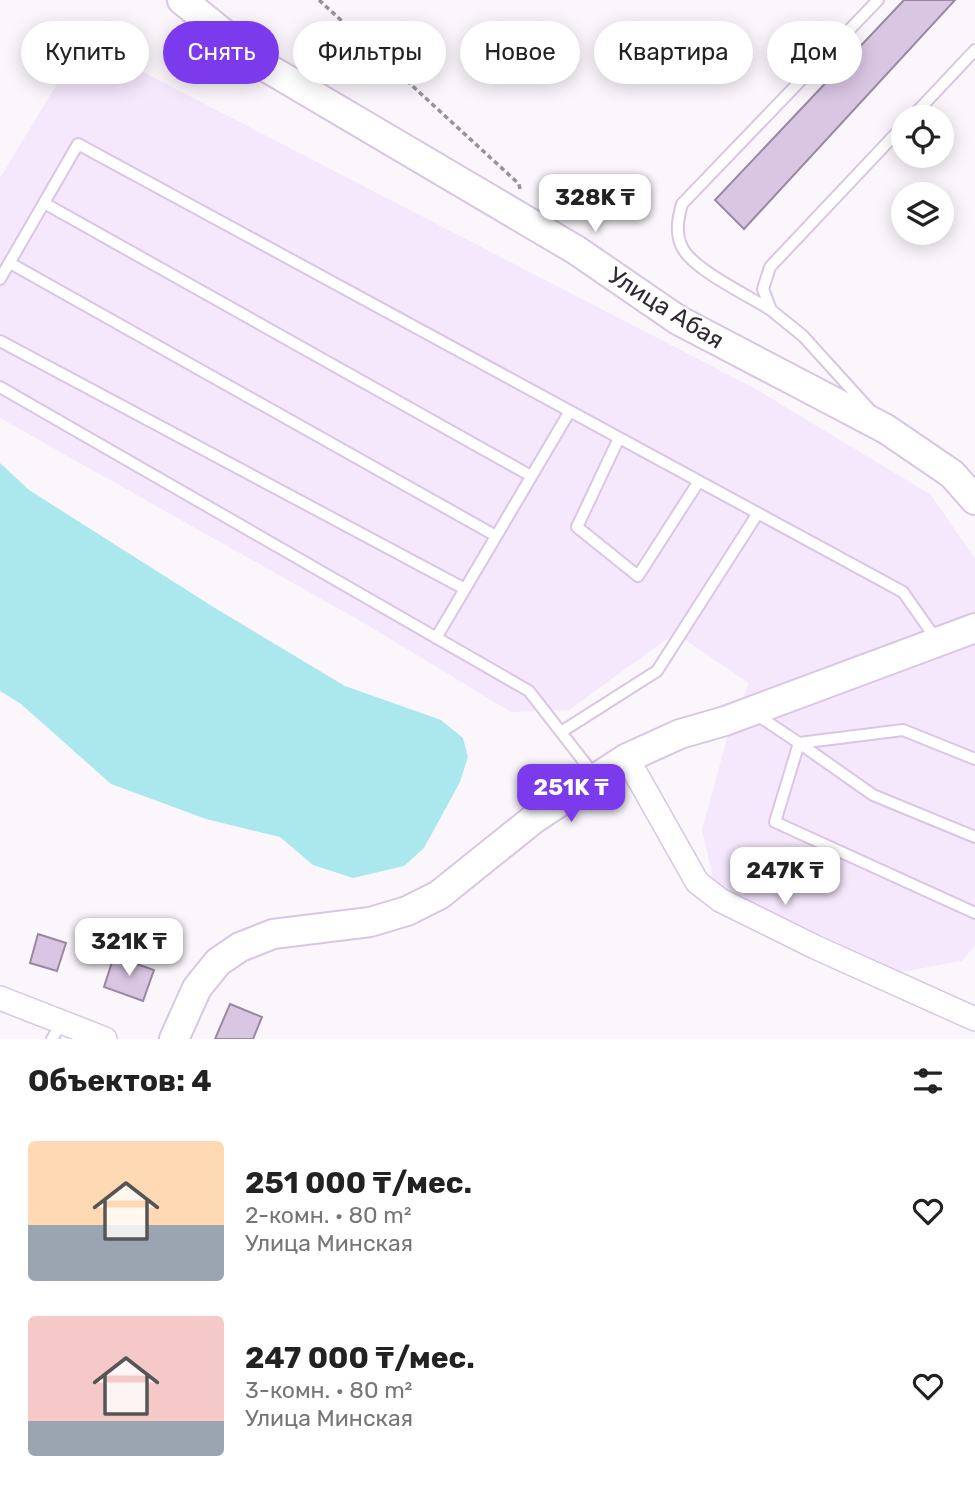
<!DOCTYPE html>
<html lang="ru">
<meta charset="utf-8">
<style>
body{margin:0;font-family:Rubik,sans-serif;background:#f2f2f2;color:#222;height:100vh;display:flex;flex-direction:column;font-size:26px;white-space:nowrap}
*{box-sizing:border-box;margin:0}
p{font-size:23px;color:#767676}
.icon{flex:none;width:38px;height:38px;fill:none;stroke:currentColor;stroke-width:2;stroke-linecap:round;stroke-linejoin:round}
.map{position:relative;height:1039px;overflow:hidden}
.details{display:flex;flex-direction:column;background:#fff;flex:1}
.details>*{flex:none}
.hud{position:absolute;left:21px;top:21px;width:934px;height:63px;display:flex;gap:14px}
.fabs{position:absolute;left:891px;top:105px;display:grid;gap:14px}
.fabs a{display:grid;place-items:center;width:63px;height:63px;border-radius:50%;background:#fff;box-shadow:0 4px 18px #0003;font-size:35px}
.price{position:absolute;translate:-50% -60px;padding:0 16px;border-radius:14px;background:#fff;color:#222;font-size:23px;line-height:46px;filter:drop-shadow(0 2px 4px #0008)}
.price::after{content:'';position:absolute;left:50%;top:42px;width:21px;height:16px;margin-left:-10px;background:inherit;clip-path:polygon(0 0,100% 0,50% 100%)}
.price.selected{background:#7c3aed;color:#fff}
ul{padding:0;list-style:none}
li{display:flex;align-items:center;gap:21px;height:175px;padding:0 28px}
li span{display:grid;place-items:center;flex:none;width:196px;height:140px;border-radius:7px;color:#555}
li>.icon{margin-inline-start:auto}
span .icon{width:84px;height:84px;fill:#fffc;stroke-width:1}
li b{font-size:30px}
h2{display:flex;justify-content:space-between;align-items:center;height:84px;padding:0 28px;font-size:30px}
.pill{padding:0 24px;border-radius:32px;background:#fff;box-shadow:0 4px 18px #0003;font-size:24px;line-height:63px}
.pill.selected{background:#7c3aed;color:#fff}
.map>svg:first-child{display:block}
.built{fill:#f5e7fc}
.water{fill:#aae8ee}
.building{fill:#d9c6e2;stroke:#9a88a2;stroke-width:2}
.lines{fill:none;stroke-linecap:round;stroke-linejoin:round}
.service-casing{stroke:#d9c6e3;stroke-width:14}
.minor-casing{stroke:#d9c6e3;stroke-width:26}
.tertiary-casing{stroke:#d9c6e3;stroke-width:32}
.path{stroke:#98929a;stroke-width:3.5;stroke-dasharray:5 3.5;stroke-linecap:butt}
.service{stroke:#fff;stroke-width:10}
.minor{stroke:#fff;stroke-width:23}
.tertiary{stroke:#fff;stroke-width:28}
.labels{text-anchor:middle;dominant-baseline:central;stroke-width:5;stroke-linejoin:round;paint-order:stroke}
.street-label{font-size:24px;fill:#302833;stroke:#fff}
</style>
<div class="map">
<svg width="975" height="1039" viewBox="0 0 975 1039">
<rect width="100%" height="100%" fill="#faf6fc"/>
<path class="built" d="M83,41L756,389L931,495L975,559V945L962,961L901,972L734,894L714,882L702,830L728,735L749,683L675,633L569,710L511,712L364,623L0,418V178Z"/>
<path class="water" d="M0,463L29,490L215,608L345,686L441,720L463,738L468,757L460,782L424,848L404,866L353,878L313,865L280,837L206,819L111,784L21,704L0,691Z"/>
<path class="building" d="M904,0H955L744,229L715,200Z
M38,934L66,943L57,971L30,963Z
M114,956L154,970L143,1001L104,987Z
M230,1004L262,1017L253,1039H215Z"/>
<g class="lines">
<g class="service-casing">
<path id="service" d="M912,117L975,50
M44,203L531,476
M10,263L496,536
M0,279L78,144L903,592L936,639
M771,310C749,296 692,269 682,247C675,233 678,218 682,204L878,0
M0,341L465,589
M0,387L529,691L595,776
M871,411L803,336L771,310L763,289L770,267L903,126
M619,438L577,527L638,576L699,481
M436,638L570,411
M754,713L799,743L903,730L975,759
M561,732L657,671L758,513
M975,837L873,795L799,743L775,822L975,913
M52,1039L62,1022"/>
</g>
<g class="minor-casing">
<path id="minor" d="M627,758L697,882L720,900L815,947L975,1019
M0,998L105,1039"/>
</g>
<g class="tertiary-casing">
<path id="tertiary" d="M182,0L264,66L576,250L678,320L886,429L952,474L975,500
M174,1039L197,988L218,962L240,947L273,934L370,922L407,911L439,895L535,818L627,758L680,734L725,721L975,628"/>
</g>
<path class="path" d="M319,0L519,184L520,189"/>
<use href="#service" class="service"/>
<use href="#minor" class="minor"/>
<use href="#tertiary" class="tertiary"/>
</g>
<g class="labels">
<g class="street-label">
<text transform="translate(666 308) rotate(32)">Улица Абая</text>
</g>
</g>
</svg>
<div class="fabs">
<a><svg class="icon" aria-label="locate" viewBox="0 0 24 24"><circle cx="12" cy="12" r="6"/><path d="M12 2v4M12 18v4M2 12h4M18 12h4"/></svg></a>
<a><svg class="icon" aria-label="layers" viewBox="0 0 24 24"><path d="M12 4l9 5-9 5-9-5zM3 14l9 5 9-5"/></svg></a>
</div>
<b class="price" style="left:595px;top:234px">328K ₸</b>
<b class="price selected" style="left:571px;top:824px">251K ₸</b>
<b class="price" style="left:785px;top:907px">247K ₸</b>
<b class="price" style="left:129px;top:978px">321K ₸</b>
<div class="hud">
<a class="pill">Купить</a>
<a class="pill selected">Снять</a>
<a class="pill">Фильтры</a>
<a class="pill">Новое</a>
<a class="pill">Квартира</a>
<a class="pill">Дом</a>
</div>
</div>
<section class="details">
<h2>Объектов: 4<svg class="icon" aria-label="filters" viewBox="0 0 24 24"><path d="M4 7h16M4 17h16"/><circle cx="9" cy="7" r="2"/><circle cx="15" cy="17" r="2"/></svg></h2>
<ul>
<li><span style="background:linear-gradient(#ffd9b3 60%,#9aa5b1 0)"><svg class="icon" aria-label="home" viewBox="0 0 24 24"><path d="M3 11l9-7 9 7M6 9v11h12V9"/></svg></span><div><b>251 000 ₸/мес.</b><p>2-комн. · 80 m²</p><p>Улица Минская</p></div><svg class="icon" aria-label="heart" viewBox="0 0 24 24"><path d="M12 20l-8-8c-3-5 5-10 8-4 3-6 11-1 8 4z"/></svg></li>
<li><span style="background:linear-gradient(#f6c9c9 75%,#9aa5b1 0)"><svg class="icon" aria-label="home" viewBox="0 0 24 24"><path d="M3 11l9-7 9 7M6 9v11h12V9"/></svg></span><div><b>247 000 ₸/мес.</b><p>3-комн. · 80 m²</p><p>Улица Минская</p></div><svg class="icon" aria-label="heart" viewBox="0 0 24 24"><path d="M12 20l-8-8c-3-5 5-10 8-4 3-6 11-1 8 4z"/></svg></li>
</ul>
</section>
